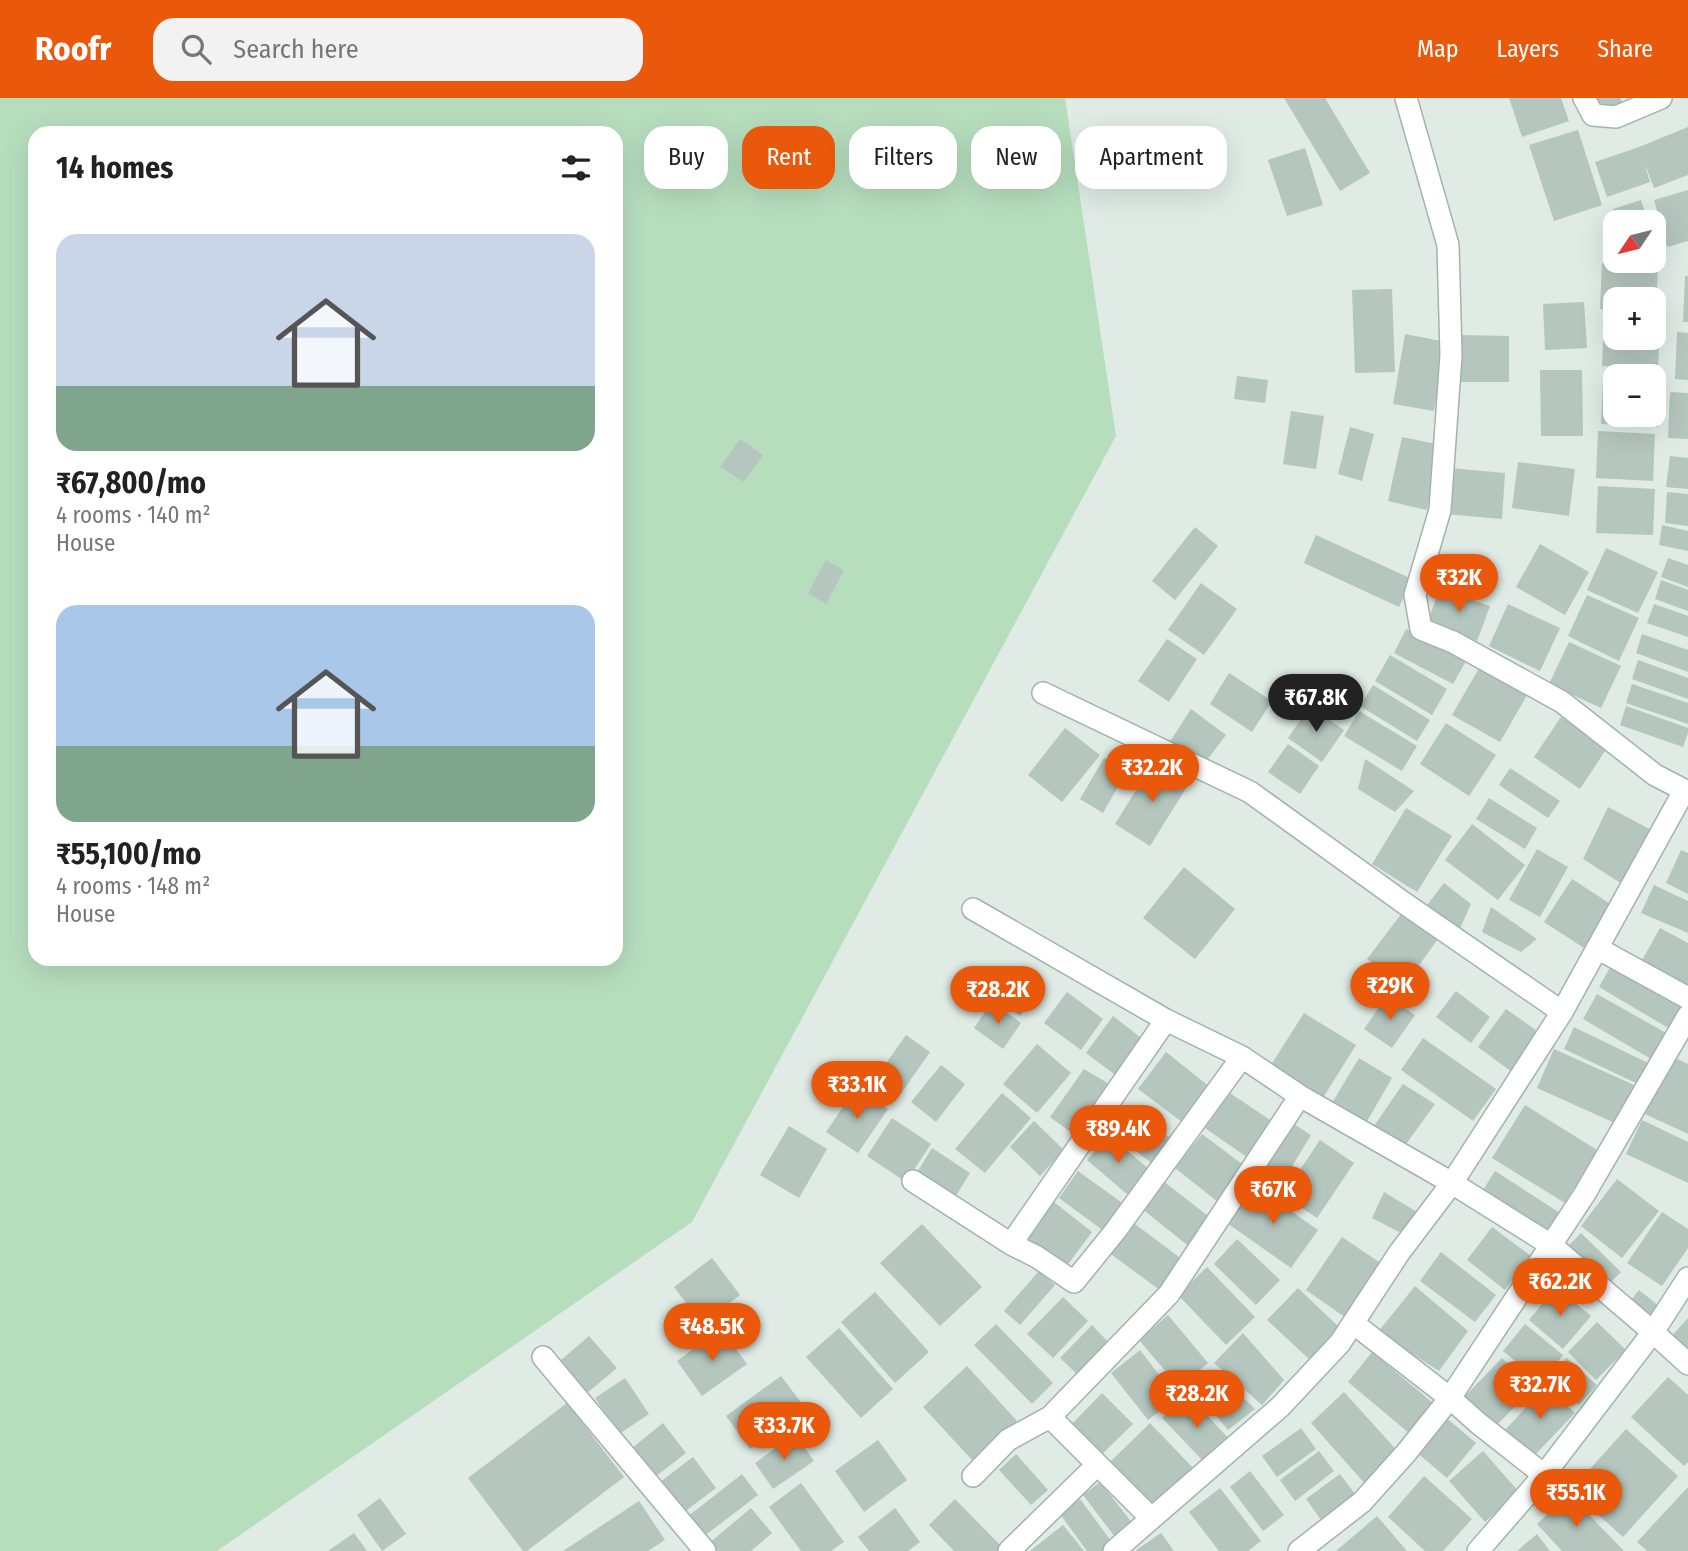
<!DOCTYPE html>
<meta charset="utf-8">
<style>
body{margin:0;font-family:"Fira Sans Condensed",sans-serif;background:#f2f2f2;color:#222;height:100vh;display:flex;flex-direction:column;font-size:26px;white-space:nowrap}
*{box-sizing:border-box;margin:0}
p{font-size:23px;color:#767676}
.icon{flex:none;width:38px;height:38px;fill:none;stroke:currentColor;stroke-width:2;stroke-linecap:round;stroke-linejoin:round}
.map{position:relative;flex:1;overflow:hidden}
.drawer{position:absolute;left:28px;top:28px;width:595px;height:840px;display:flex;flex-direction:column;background:#fff;border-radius:21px;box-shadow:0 7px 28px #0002}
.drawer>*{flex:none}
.hud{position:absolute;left:644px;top:28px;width:665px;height:63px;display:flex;gap:14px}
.needle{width:46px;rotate:235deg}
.fabs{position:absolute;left:1603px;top:112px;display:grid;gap:14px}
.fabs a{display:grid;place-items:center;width:63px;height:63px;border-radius:14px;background:#fff;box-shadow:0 7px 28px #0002;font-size:35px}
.price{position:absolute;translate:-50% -60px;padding:0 16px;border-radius:24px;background:#ea580c;color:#fff;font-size:23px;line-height:46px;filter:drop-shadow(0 2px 4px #0008)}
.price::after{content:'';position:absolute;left:50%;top:42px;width:21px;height:16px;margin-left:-10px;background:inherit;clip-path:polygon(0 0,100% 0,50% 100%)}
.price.on{background:#222;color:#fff}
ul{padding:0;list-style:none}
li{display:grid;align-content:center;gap:14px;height:371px;padding:0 28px}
li span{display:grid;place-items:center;height:217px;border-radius:21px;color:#555}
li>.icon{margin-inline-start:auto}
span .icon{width:126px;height:126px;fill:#fffc;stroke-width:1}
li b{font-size:30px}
h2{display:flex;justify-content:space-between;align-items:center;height:84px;padding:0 28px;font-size:30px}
.pill{padding:0 24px;border-radius:21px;background:#fff;box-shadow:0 7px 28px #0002;font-size:24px;line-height:63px}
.pill.on{background:#ea580c;color:#fff}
header{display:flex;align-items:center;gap:42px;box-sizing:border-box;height:98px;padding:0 35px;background:#ea580c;color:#fff}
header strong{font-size:33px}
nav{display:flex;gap:38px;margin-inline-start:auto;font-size:24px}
.search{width:490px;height:63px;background:#f2f2f2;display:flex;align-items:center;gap:18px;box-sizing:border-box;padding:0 24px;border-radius:21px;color:#767676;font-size:26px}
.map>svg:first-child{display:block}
.green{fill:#b6debd;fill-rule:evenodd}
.building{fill:#b4c6bd}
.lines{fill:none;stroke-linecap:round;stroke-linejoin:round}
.street-casing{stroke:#a2b3ab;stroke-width:24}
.secondary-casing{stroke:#9db8ac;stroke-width:24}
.street{stroke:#fff;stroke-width:21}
.secondary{stroke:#fff;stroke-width:21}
</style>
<header>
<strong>Roofr</strong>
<div class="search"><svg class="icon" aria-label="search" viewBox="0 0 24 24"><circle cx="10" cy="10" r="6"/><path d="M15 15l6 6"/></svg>Search here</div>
<nav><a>Map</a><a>Layers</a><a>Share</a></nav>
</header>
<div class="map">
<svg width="1688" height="1453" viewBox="0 0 1688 1453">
<rect width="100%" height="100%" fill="#dfebe4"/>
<path class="green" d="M0,0H1065L1116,338L692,1124L217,1453H0ZM35,35H616V861H35Z"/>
<path class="building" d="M1284,0H1325L1370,75L1340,93Z
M1509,0H1561L1569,23L1522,39Z
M1591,0H1620L1626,11L1597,14Z
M1688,29V77L1654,90L1644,64L1650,84L1607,99L1595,64L1639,49Z
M1578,32L1602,107L1554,123L1529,47Z
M1305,50L1323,107L1287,118L1268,62Z
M1688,92V143L1667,149L1654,102Z
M1641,102L1648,124H1617L1613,111Z
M1602,165L1658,168L1656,214H1654V201H1615V212L1600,211Z
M1685,178H1688V224H1683Z
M1392,191L1395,274L1355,275L1352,192Z
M1584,204L1587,250L1545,252L1543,206Z
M1604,222H1615V240H1654V224L1660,225L1658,271L1602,268Z
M1677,234L1688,235V282L1675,281Z
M1405,236L1446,244L1434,313L1393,306Z
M1460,237L1509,238V284H1460Z
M1540,272H1582L1583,338H1541Z
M1237,278L1268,282L1265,305L1234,301Z
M1603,279L1615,280V317H1654V282L1660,283L1658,329L1601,326Z
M1670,294L1688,295V341L1668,340Z
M1291,313L1324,318L1316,371L1283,366Z
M1350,329L1374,336L1362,383L1338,376Z
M1598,333L1655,336L1653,383L1596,380Z
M1402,339L1441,347L1427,412L1388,403Z
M740,341L763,357L744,384L720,369Z
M1670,358L1688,360V391L1666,389Z
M1518,364L1575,371L1569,418L1512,410Z
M1449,370L1505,375L1502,421L1445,416Z
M1598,388L1655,391L1653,437L1596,435Z
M1667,394L1688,396V428L1665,425Z
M1662,427L1688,433V453L1659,447Z
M1195,429L1218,448L1175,502L1152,483Z
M1316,437L1412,481L1399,509L1304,465Z
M1540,446L1589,474L1565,517L1516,489Z
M1606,450L1658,474L1638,515L1587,492Z
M1668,460L1688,467V489L1661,479Z
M826,462L844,472L826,506L808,495Z
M1661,482L1688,492V513L1655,501Z
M1201,485L1237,511L1204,557L1168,532Z
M1440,490L1490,508L1477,543L1427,525Z
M1587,497L1639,520L1619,563L1568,538Z
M1508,506L1560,530L1540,573L1489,548Z
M1654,506L1688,518V539L1647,525Z
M1406,531L1466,563L1453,586L1394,555Z
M1642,536L1688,552V574L1636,555Z
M1167,541L1197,561L1169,604L1138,583Z
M1569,544L1621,568L1601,610L1549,586Z
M1390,557L1447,591L1432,617L1375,583Z
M1638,562L1688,580V601L1632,581Z
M1482,565L1530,592L1500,644L1452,617Z
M1229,575L1272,603L1252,634L1210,606Z
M1632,586L1688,605V626L1626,605Z
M1373,587L1430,622L1417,643L1360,608Z
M1310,608L1344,632L1322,664L1288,640Z
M1626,608L1688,630V635L1683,649L1620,627Z
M1191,611L1226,637L1204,666L1169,645Z
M1359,613L1417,648L1402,673L1344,638Z
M1561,619L1607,650L1580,691L1534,659Z
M1446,625L1496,657L1469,698L1420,666Z
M1065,630L1100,657L1062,704L1028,677Z
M1288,646L1319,668L1300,696L1268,674Z
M1104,660L1127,673L1103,715L1080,701Z
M1365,661L1414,693L1395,714L1358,691Z
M1153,665L1188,687L1150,748L1115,726Z
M1510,670L1560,703L1548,720L1499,687Z
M1489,700L1537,730L1525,751L1476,721Z
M1608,709L1657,735L1622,786L1583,761Z
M1406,710L1452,738L1417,794L1372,766Z
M1472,726L1525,767L1498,802L1445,762Z
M1537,751L1568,769L1540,819L1509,802Z
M1681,752L1688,755V796L1666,785Z
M1184,769L1235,811L1195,861L1143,820Z
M1572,781L1612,807L1584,850L1544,824Z
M1444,785L1471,806L1457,837L1424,811Z
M1654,787L1688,803V835L1641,815Z
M1491,809L1537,841L1521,854L1482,834Z
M1402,815L1438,841L1403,889L1367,861Z
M1660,830L1688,845V889L1641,864Z
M1613,864L1685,903L1670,931L1599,889Z
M1018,872L1041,889L1020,918L998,901Z
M1456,893L1490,919L1471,945L1436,919Z
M1067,894L1103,921L1081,952L1044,925Z
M1597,896L1666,935L1651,961L1583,921Z
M1387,898L1415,917L1392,950L1364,931Z
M992,904L1021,925L1003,951L974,930Z
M1506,911L1540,935L1516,977L1478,949Z
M1304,915L1356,947L1321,1003L1269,970Z
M1113,918L1145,943L1118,979L1086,955Z
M1574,929L1648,965L1638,986L1564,951Z
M906,937L930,954L900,997L875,981Z
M1423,940L1496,991L1473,1023L1401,972Z
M1037,946L1071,975L1037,1015L1003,986Z
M1554,951L1634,987L1617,1026L1537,990Z
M1166,954L1210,989L1182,1024L1138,991Z
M1671,958L1688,966V1036L1645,1016Z
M1359,960L1392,980L1366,1025L1332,1005Z
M941,967L965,986L936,1024L911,1004Z
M1084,971L1109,986L1073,1036L1050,1019Z
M1403,986L1435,1006L1404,1049L1372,1031Z
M856,990L888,1011L858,1055L826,1034Z
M1002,995L1031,1020L985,1075L955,1051Z
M1230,995L1276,1026L1251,1062L1205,1030Z
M1525,1007L1597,1052L1565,1105L1492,1060Z
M1128,1008L1173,1042L1154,1067L1110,1033Z
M892,1020L931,1046L906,1084L867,1058Z
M1642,1022L1688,1044V1085L1626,1056Z
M1034,1023L1064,1052L1040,1078L1010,1049Z
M1289,1023L1311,1037L1277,1093L1255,1079Z
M789,1028L827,1051L799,1100L760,1077Z
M1202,1036L1246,1069L1218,1104L1175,1070Z
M1108,1037L1149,1071L1128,1097L1087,1062Z
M1320,1042L1354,1065L1317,1120L1283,1097Z
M932,1050L970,1075L954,1101L916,1076Z
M1078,1073L1125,1107L1105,1134L1059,1100Z
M1495,1073L1563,1117L1545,1144L1478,1100Z
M1617,1081L1659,1113L1622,1160L1581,1128Z
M1162,1082L1213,1122L1191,1150L1141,1110Z
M1254,1087L1318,1132L1291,1170L1227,1125Z
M1384,1094L1417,1114L1405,1137L1372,1120Z
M1054,1104L1092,1134L1066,1169L1027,1140Z
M1662,1114L1688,1131V1150L1662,1188L1627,1165Z
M1131,1123L1183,1162L1161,1193L1108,1154Z
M922,1126L982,1189L940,1228L880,1165Z
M1492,1129L1531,1158L1505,1192L1467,1162Z
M1581,1135L1621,1174L1609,1186L1569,1147Z
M1342,1139L1385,1168L1349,1222L1306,1192Z
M1237,1141L1280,1182L1256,1207L1214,1166Z
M1441,1154L1496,1197L1475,1224L1420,1183Z
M712,1160L740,1197L702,1226L674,1189Z
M1207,1169L1255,1219L1226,1247L1178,1197Z
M1039,1173L1055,1187L1020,1227L1004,1213Z
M1415,1188L1468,1233L1439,1273L1378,1234Z
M1556,1189L1591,1218L1563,1251L1529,1222Z
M1298,1190L1340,1230L1310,1262L1267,1222Z
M1639,1192L1659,1208L1649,1222L1628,1206Z
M875,1194L929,1254L895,1285L841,1224Z
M1063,1199L1088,1223L1053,1260L1027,1236Z
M1168,1217L1208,1265L1179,1289L1139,1242Z
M1688,1220V1262L1667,1243Z
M1597,1224L1626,1252L1596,1282L1568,1254Z
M996,1226L1053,1285L1032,1306L974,1247Z
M1525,1226L1563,1257L1541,1284L1503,1253Z
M1092,1227L1112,1248L1081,1280L1060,1260Z
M839,1230L893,1291L861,1320L806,1259Z
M721,1231L747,1266L702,1298L677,1263Z
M1243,1235L1284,1282L1262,1307L1214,1265Z
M589,1238L617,1270L587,1295L560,1263Z
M1140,1252L1177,1300L1148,1322L1111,1275Z
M1372,1254L1434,1306L1409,1335L1348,1284Z
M1502,1260L1533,1290L1493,1331L1463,1300Z
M1567,1260L1597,1287L1579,1307L1549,1280Z
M967,1268L1017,1323L973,1363L923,1309Z
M1214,1271L1255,1311L1228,1332L1191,1287Z
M781,1278L806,1311L750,1351L726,1318Z
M1668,1279L1688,1297V1364L1684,1368L1631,1319Z
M625,1280L649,1316L619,1336L595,1300Z
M1546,1288L1575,1315L1534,1358L1505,1332Z
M1344,1294L1401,1357L1367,1388L1311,1325Z
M1102,1295L1133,1326L1099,1359L1069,1329Z
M1187,1296L1232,1344L1207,1367L1162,1320Z
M567,1305L624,1379L527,1453H523L468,1380Z
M1444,1318L1476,1345L1447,1380L1415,1353Z
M663,1325L686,1355L655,1379L632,1350Z
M1150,1325L1196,1373L1153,1415L1107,1367Z
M1301,1330L1316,1351L1277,1379L1262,1358Z
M1626,1331L1678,1378L1623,1439L1571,1392Z
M795,1336L814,1363L773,1391L755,1365Z
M878,1342L907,1382L864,1414L835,1373Z
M1319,1353L1334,1373L1295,1403L1280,1382Z
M1483,1353L1519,1394L1485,1424L1449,1383Z
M1016,1356L1048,1392L1031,1407L999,1372Z
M693,1359L716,1390L683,1415L660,1384Z
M1250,1373L1284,1417L1263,1433L1230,1389Z
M742,1376L758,1397L703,1439L687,1419Z
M1340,1376L1358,1400L1324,1426L1306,1401Z
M1424,1378L1472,1421L1443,1453H1425L1388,1419Z
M1100,1384L1133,1426L1115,1439L1083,1397Z
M801,1385L844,1444L831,1453H801L769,1409Z
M1688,1389V1453H1647L1637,1444Z
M1220,1390L1261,1443L1248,1453H1219L1189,1414Z
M1569,1396L1624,1453H1562L1537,1426Z
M380,1400L406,1436L382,1453L357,1417Z
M955,1401L1003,1450L999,1453H954L929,1427Z
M1080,1401L1114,1447L1106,1453H1087L1060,1416Z
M639,1403L665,1442L648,1453H563Z
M751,1410L772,1435L751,1453H714L708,1446Z
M895,1410L920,1444L908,1453H869L858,1439Z
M1377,1418L1407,1453H1336Z
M1063,1427L1084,1453H1030Z
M354,1435L367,1453H328Z
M1161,1435L1174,1453H1135Z
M1537,1436L1550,1453H1517Z"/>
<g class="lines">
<g class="street-casing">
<path id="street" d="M1406,0L1448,147L1451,257L1440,412L1415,497L1421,531L1453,544L1562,604L1655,677L1688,694
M1584,0L1593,17L1616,19L1661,0
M1043,595L1250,694L1404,805L1562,914
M973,811L1166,922L1242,959
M1597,850L1688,900
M913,1083L1011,1146L1037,1159L1074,1184L1116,1132L1242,959L1300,998
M1011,1146L1166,922
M1353,1225L1450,1300L1478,1325L1544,1377
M543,1259L705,1453
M973,1378L1008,1342L1050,1319
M1151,1420L1050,1319L1169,1196L1300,998L1452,1085L1551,1147L1653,1234L1688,1266
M1009,1453L1097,1367
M1114,1453L1280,1309L1340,1245L1399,1155L1452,1085L1562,914L1684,693
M1299,1453L1362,1404L1406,1355L1450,1300L1584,1097L1688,918"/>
</g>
<g class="secondary-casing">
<path id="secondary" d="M1478,1453L1544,1377L1653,1234L1688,1180"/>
</g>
<use href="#street" class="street"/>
<use href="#secondary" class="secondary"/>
</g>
</svg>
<div class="fabs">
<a><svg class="needle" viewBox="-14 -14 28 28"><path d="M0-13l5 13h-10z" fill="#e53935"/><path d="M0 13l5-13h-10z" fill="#767676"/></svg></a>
<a>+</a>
<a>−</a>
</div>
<b class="price" style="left:1459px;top:516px">₹32K</b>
<b class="price on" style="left:1316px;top:636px">₹67.8K</b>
<b class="price" style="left:1152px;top:706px">₹32.2K</b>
<b class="price" style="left:1390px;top:924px">₹29K</b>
<b class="price" style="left:998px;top:928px">₹28.2K</b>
<b class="price" style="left:857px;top:1023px">₹33.1K</b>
<b class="price" style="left:1118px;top:1067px">₹89.4K</b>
<b class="price" style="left:1273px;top:1128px">₹67K</b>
<b class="price" style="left:1560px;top:1220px">₹62.2K</b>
<b class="price" style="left:712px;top:1265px">₹48.5K</b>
<b class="price" style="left:1540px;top:1323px">₹32.7K</b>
<b class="price" style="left:1197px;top:1332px">₹28.2K</b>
<b class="price" style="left:784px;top:1364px">₹33.7K</b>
<b class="price" style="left:1576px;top:1431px">₹55.1K</b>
<div class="hud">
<a class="pill">Buy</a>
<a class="pill on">Rent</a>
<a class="pill">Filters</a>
<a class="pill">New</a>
<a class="pill">Apartment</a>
</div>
<section class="drawer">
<h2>14 homes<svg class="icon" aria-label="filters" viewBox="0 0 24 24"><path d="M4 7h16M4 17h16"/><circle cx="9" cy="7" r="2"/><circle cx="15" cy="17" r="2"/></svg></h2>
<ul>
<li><span style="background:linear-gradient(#c9d6e8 70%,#7fa58c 0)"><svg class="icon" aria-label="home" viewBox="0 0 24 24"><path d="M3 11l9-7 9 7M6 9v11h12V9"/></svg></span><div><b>₹67,800/mo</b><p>4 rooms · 140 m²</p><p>House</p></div></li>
<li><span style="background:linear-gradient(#a9c7e8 65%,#7fa58c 0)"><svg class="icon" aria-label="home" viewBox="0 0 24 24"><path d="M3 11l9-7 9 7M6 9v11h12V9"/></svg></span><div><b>₹55,100/mo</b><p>4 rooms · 148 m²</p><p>House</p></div></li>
</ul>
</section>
</div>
